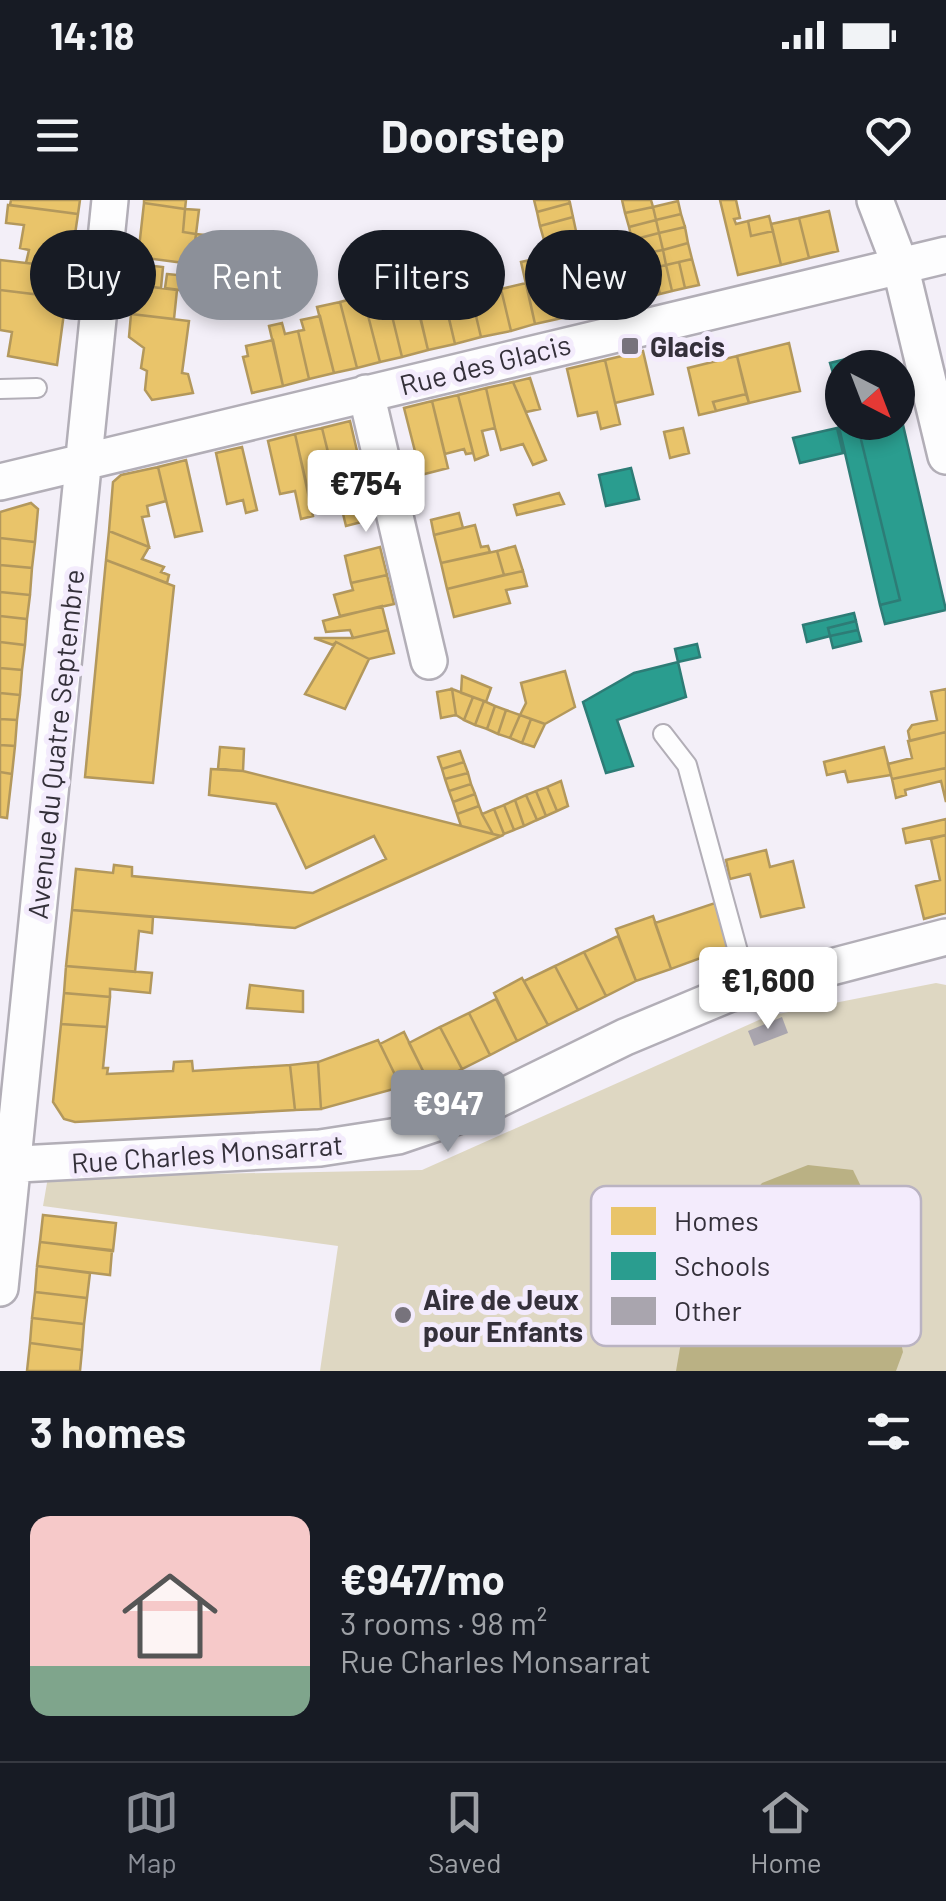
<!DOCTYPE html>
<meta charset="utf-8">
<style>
body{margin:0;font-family:Barlow,sans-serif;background:#20242c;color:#f1f3f6;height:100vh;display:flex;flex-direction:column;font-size:38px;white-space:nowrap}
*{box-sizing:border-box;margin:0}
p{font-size:32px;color:#9ea1a6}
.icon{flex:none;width:55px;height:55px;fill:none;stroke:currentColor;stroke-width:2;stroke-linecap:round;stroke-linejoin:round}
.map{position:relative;height:1171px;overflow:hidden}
.drawer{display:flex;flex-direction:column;background:#171b24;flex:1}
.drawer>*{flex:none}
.banner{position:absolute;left:30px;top:30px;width:888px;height:90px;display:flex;gap:20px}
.needle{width:65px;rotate:138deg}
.fabs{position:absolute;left:825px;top:150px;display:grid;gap:20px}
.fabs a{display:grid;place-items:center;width:90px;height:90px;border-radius:50%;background:#171b24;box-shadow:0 5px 15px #0003;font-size:50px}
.price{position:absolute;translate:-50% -85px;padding:0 22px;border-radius:10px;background:#fff;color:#222;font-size:32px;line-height:65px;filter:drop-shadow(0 2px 5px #0008)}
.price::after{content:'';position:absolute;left:50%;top:60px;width:30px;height:22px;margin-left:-15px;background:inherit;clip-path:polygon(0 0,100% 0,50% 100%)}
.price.active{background:#8c9099;color:#fff}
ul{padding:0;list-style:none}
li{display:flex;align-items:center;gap:30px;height:250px;padding:0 30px}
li+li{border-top:2px solid #363941}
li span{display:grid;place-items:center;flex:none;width:280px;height:200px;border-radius:20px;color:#555}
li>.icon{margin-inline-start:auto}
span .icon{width:120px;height:120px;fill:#fffc;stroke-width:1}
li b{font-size:42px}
h2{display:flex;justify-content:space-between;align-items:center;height:120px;padding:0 30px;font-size:42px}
.chip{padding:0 35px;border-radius:45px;background:#171b24;box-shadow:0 5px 15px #0003;font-size:35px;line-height:90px}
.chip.active{background:#8c9099;color:#fff}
.status{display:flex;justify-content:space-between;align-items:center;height:70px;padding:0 50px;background:#171b24;direction:ltr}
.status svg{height:28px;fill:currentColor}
header{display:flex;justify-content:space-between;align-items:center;height:130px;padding:0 30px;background:#171b24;font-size:45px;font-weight:700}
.menu{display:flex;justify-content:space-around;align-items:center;height:140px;border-top:2px solid #363941;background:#171b24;font-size:28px;color:#9ea1a6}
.menu a{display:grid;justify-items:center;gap:5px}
.menu .active{color:#8c9099}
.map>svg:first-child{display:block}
.green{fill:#ded7c2}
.water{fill:#bab184}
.homes{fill:#e9c46a;stroke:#b3985c;stroke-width:2.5}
.schools{fill:#2a9d8f;stroke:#2d7c76;stroke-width:2.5}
.building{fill:#a9a5ae}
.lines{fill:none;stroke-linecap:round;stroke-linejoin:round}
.lane-casing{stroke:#b2aeb7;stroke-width:22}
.street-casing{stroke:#b2aeb7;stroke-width:40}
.lane{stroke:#fdfdfe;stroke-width:18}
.street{stroke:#fdfdfe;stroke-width:35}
.poi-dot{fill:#77737c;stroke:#f3ebfc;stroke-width:4}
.labels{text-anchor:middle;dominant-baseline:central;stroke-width:10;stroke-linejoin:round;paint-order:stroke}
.poi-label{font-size:28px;font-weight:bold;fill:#34303a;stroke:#f3ebfc;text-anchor:start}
.street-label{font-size:28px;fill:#34303a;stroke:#f3ebfc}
.key{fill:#f3ebfc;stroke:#bab3c2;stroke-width:2.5}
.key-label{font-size:28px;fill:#34303a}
</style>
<div class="status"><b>14:18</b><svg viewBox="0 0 49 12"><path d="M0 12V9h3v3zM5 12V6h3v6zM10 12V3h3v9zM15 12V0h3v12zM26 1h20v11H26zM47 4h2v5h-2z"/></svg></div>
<header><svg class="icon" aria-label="menu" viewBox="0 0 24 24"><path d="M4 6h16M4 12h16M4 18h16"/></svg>Doorstep<svg class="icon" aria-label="heart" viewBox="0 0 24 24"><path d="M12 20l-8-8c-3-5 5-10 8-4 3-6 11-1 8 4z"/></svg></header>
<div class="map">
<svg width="946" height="1171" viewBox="0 0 946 1171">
<rect width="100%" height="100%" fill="#f3eff8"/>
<path class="green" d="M936,783L946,785V1171H320L338,1046L43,1006L48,977L422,970L768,816Z"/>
<path class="water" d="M808,965L853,970L873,1011L903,1152L896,1171H676L690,1090L726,1027L762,983Z"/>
<path class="homes" d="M11,0H80L78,14L10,5Z
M144,0H186L185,9L144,3Z
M534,0H569L570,3L537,12Z
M622,0H651L653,7L625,13Z
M720,0H736L740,18L734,19L736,24L748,21L751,36L773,31L781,65L738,75Z
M678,1L681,14L656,20L653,7Z
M144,3L185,9L183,32L196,34L192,64L138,57Z
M570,3L573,17L540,26L537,12Z
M8,5L78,14L70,68L26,63L29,50L20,48L24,25L6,23Z
M653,7L656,20L629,27L625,13Z
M185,9L199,10L196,34L183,32Z
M829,11L838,51L809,58L799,18Z
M681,14L685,27L659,33L656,20Z
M769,16L773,31L751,36L748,21Z
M573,17L576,31L544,40L540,26Z
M799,18L809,58L781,65L771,24Z
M656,20L659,33L632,40L629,27Z
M685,27L688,43L663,50L659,33Z
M576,31L580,45L547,54L544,40Z
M659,33L663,50L636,55L632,40Z
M196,34L259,41L258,56L269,57L258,71L192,64Z
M688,43L692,59L666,65L663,50Z
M579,45L587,81L615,75L626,103L562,118L547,54Z
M663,50L666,65L640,71L636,55Z
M548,56L562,118L535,124L521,62Z
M692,59L699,85L685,88L679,62Z
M0,60L70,68L66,98L0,90Z
M679,62L685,88L672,91L666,65Z
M137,64L163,67L161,88L135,85Z
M666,65L672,91L660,94L653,68Z
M653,68L660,94L646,98L640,71Z
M167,74L219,79L217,95L165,88Z
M467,78L481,137L455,144L441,84Z
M526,83L535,124L511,131L501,89Z
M135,85L177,90L174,119L131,114Z
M413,85L428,150L402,157L386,91Z
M501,89L511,131L481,137L471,95Z
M0,90L66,98L57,165L8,156L12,132L0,130Z
M386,91L402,157L380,162L363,96Z
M443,94L455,144L428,150L416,101Z
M363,96L380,162L357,168L340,102Z
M340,102L357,168L334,173L317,107Z
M131,114L189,121L182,173L188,174L193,193L152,200L145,190L147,171L141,168L144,148L129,137Z
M320,116L334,173L309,179L298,131L304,130L301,120Z
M282,123L285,134L298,131L309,179L283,186L269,126Z
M273,140L283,186L252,193L243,157L248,156L246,146Z
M789,143L800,191L749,203L737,156Z
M643,151L653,194L615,203L605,160Z
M737,156L746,194L713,202L716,211L699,215L688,168Z
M605,160L620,224L601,229L597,212L578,216L567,169Z
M530,178L540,209L526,212L513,182Z
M513,182L546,260L533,265L523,244L501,250L495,228L486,188Z
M486,188L495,228L482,231L488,255L475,260L458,195Z
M746,194L749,203L716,211L713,202Z
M458,195L473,253L466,254L464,249L445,254L432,201Z
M432,201L448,268L421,275L404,208Z
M350,221L373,319L346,326L322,228Z
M322,228L341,304L334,306L330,291L309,295L295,234Z
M683,228L689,253L670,258L664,232Z
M295,234L313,316L301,319L295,291L280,294L268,241Z
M242,247L257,310L246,313L243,300L227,304L216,253Z
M186,260L202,331L175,337L158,267Z
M158,267L166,301L147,306L149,316L142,317L149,347L109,331L113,282L121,275Z
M559,293L564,304L517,315L514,305Z
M31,303L38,309L35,342L0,338V312Z
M459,313L463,328L434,335L431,320Z
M475,325L481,347L488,346L490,352L441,363L434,335Z
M109,331L149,347L142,359L164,367L161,372L169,375L167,383L106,360Z
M0,338L35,342L32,368L0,365Z
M515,346L523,371L504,375L497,351Z
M380,347L387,375L351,383L345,356Z
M497,351L504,375L447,389L441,363Z
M106,360L174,386L153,583L85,577Z
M0,365L32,368L30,395L0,392Z
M523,371L527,386L506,390L510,403L454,417L447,389Z
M387,375L394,404L340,416L334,395L353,390L351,383Z
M0,392L30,395L27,419L0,416Z
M382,406L388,430L353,438L350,430L326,432L323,421Z
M0,416L27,419L25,445L0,442Z
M388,430L394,453L369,459L336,442L333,445L314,438H353Z
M0,442L25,445L22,470L0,468Z
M336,442L369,459L345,509L305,494Z
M0,468L22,470L20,495L0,493Z
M565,471L575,507L545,524L520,515L526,503L521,483Z
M462,476L491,488L486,502L461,493Z
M452,489L473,497L464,520L456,515Z
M452,489L456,515L441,518L437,492Z
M946,489V532L910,541L908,531L912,525L937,520L931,492Z
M0,493L20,495L17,520L0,519Z
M473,497L484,501L475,525L464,520Z
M484,501L495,506L487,529L475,525Z
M495,506L506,510L498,534L487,529Z
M506,510L520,515L510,538L498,534Z
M520,515L531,519L522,543L510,538Z
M0,519L17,520L15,546L0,545Z
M531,519L545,524L534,547L522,543Z
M946,532V568L892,579L888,564L912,558L908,541Z
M0,545L15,546L12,574L0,572Z
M220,547L244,549L243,571L218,569Z
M884,547L891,575L848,582L845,571L827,575L824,562Z
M460,551L464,562L442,569L438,557Z
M464,562L468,573L445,579L442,569Z
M946,568V602L941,581L905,590L906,595L896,598L892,579Z
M211,569L243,571L501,636L295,728L72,710L76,669L113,673L114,665L132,667V676L313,693L386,659L374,636L306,668L276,604L209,595Z
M0,572L12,574L7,618L0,617Z
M468,573L471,584L449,591L445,579Z
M561,581L568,606L557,611L547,587Z
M471,584L475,594L453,602L449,591Z
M547,587L557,611L546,616L536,591Z
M536,591L546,616L537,620L526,595Z
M475,594L479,606L457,614L453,602Z
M526,595L537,620L524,626L515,600Z
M515,600L524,626L514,630L504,605Z
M504,605L514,630L504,634L494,609Z
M479,606L482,614L493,634L461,626L457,614Z
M494,609L504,634L501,636L493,634L482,614Z
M946,619V635L906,643L903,629Z
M946,635V713L924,719L916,686L940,680L931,639Z
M766,650L770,667L793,661L804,707L761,717L750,674L730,679L726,660Z
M715,703L728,748L671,769L655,723Z
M72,710L153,717L152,733L139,731L135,772L66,766Z
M653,716L671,769L636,781L616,729Z
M618,736L636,781L606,796L584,752Z
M584,752L606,796L578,810L555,766Z
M66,766L152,773L150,793L110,789V797L64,793Z
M555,766L578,810L548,825L524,781Z
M522,778L548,825L517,841L494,793Z
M250,785L303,791V812L247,808Z
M64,793L110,797L107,827L61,824Z
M496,799L517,841L490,855L469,813Z
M469,813L490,855L462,869L440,827Z
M61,824L107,827L103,868H108L107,874L173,871L174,862L192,861L193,871L290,865L295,910L75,922L64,919L53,902Z
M440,827L462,869L430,885L409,843Z
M404,832L425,875L401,887L380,844Z
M378,840L401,887L321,909L318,862Z
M318,862L321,909L295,910L290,865Z
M43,1015L116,1023L113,1051L40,1042Z
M40,1042L112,1050L110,1075L37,1066Z
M37,1066L90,1073L87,1098L35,1092Z
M35,1092L87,1098L84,1124L32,1118Z
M32,1118L84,1124L82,1150L30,1143Z
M30,1143L82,1150L80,1171H27Z"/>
<path class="schools" d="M871,153L875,168H842V222H858L839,227L830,192L838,190L830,163Z
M900,212L946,410L885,424L880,405L900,400L857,223L898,222Z
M857,223L900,400L880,405L839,227Z
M837,228L843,253L800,263L793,238Z
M631,268L639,299L606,306L599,275Z
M854,413L856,421L828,428L830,436L807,442L803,425Z
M856,421L858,430L830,436L828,428Z
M858,430L861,441L833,448L830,436Z
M697,444L700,457L678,462L675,449Z
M678,462L686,497L617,520L633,566L606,573L583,502L634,473Z"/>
<path class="building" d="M782,817L788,833L754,846L748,831Z"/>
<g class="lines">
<g class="lane-casing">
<path id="lane" d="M0,189L37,188
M663,534L687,565L748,788"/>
</g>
<g class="street-casing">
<path id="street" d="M875,0L900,65L946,256
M366,193L429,461
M0,282L946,55
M0,965L320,948L398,936L478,909L625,837L728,794L946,737
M0,1088L110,0"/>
</g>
<use href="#lane" class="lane"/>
<use href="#street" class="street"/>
</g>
<g class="poi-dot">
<rect x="620" y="136" width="20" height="20" rx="5"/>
<circle cx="403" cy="1115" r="10"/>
</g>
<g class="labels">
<g class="poi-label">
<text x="650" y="146">Glacis</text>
<text x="423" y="1099">Aire de Jeux<tspan x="423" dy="32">pour Enfants</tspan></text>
</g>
<g class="street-label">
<text transform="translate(485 164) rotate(-14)">Rue des Glacis</text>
<text transform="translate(55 544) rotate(-84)">Avenue du Quatre Septembre</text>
<text transform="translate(207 953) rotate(-4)">Rue Charles Monsarrat</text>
</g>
</g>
<rect x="591" y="986" width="330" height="160" rx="15" class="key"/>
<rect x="611" y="1007" width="45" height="28" fill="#e9c46a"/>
<rect x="611" y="1052" width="45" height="28" fill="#2a9d8f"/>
<rect x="611" y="1097" width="45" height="28" fill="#a9a5ae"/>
<g class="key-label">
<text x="674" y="1031">Homes</text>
<text x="674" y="1076">Schools</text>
<text x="674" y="1121">Other</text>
</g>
</svg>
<div class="fabs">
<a><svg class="needle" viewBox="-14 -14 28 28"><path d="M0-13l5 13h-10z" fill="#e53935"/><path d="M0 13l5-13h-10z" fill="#9ea1a6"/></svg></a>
</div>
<b class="price" style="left:366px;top:335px">€754</b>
<b class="price" style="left:768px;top:832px">€1,600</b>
<b class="price active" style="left:448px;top:955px">€947</b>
<div class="banner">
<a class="chip">Buy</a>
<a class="chip active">Rent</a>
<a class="chip">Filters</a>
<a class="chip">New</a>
</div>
</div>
<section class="drawer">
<h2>3 homes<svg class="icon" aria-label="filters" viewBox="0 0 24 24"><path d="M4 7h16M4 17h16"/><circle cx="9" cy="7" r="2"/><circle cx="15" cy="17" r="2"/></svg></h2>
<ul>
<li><span style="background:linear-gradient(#f6c9c9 75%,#7fa58c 0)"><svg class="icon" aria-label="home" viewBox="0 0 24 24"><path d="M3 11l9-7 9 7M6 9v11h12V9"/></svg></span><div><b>€947/mo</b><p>3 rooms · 98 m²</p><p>Rue Charles Monsarrat</p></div></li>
</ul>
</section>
<nav class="menu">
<a class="active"><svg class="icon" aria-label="map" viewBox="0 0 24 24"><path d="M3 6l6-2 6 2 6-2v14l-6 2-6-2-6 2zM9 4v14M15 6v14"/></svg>Map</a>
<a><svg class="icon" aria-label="saved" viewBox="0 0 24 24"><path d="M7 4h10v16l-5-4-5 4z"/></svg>Saved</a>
<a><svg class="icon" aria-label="home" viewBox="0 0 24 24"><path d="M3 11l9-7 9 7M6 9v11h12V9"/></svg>Home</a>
</nav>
